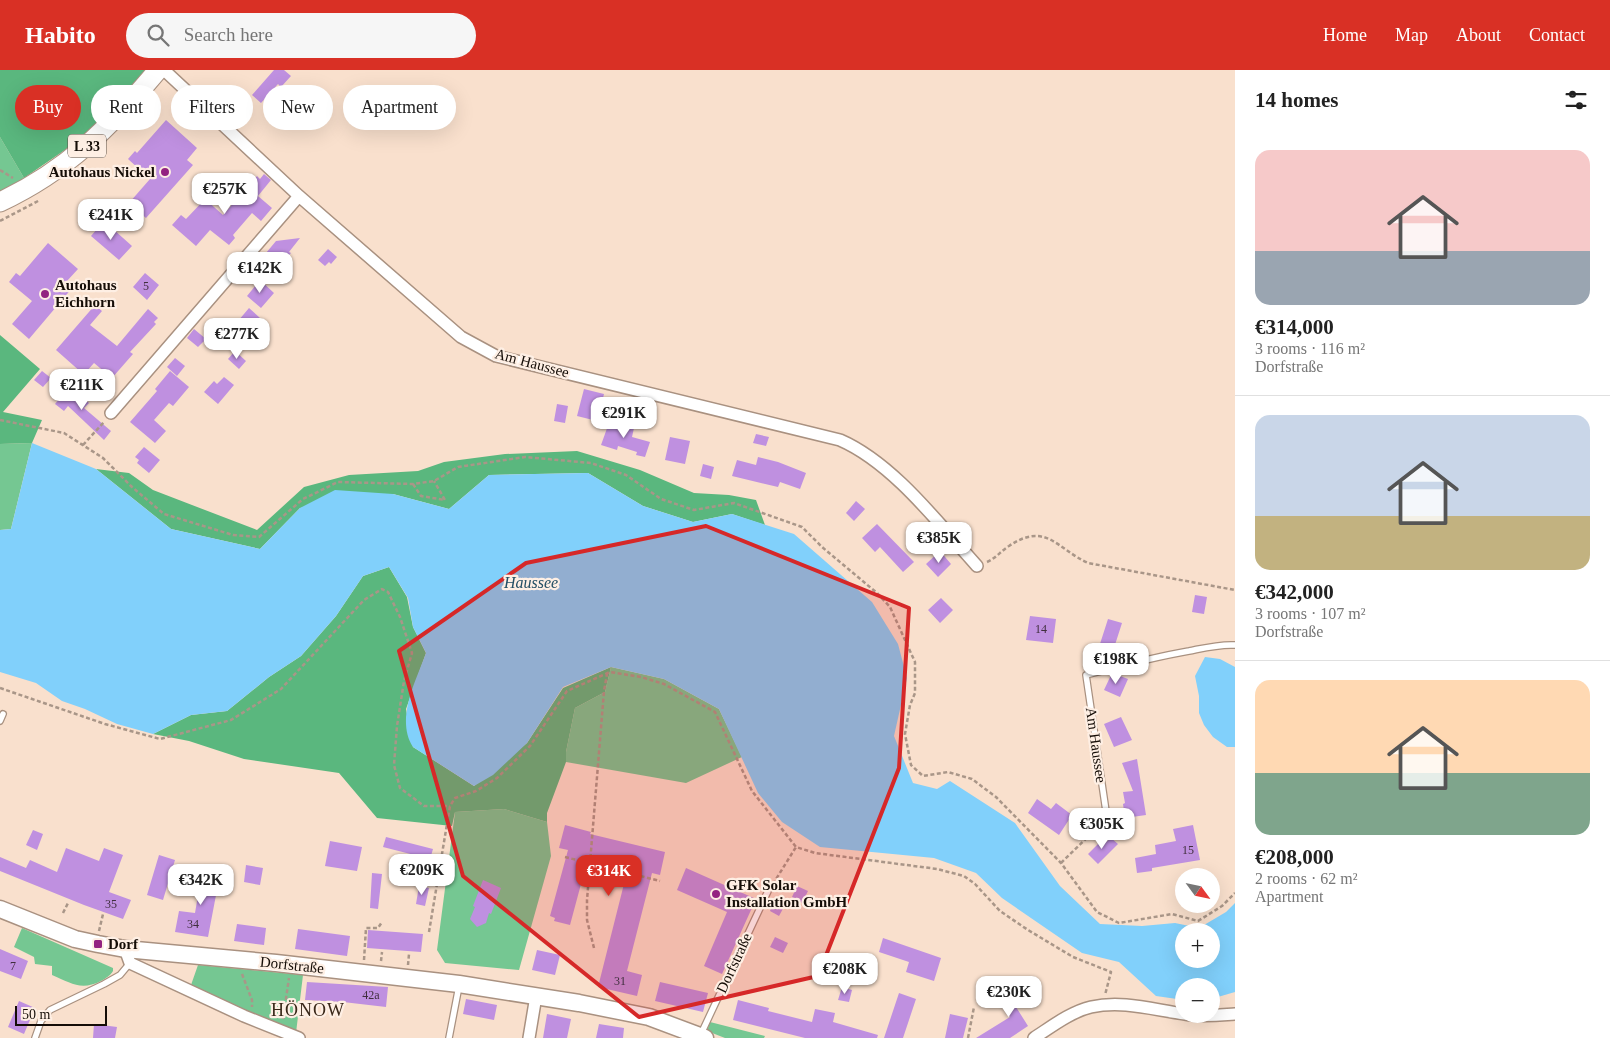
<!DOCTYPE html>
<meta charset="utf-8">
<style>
body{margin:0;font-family:"Times New Roman",serif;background:#f6f6f6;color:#222;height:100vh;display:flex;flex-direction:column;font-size:19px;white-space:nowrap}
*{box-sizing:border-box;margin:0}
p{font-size:16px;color:#767676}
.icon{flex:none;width:28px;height:28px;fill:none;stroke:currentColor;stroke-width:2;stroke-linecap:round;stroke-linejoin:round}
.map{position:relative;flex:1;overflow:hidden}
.side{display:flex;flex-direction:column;background:#fff;width:375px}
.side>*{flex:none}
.banner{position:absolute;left:15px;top:15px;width:475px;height:45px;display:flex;gap:10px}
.needle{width:32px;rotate:123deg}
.tools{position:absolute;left:1175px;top:798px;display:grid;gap:10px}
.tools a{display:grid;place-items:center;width:45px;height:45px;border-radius:50%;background:#fff;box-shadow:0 5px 20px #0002;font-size:25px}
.scale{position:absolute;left:15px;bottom:12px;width:92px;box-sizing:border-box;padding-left:5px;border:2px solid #150d07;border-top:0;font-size:14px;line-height:18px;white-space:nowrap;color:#150d07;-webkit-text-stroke:4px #feefe4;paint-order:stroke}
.price{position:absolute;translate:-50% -42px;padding:0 11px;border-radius:10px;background:#fff;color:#222;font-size:16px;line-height:32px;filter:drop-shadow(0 1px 2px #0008)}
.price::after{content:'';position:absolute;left:50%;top:30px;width:15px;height:11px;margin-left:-8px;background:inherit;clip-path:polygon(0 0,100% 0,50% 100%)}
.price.on{background:#d93025;color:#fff}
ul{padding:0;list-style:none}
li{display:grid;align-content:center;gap:10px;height:265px;padding:0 20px}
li+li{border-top:1px solid #e0e0e0}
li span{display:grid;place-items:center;height:155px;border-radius:15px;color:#555}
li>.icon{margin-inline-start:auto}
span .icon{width:90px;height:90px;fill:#fffc;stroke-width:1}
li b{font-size:21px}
h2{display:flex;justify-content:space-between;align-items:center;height:60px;padding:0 20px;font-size:21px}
.chip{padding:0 18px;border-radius:22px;background:#fff;box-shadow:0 5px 20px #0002;font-size:18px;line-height:45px}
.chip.on{background:#d93025;color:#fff}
header{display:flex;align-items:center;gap:30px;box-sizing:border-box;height:70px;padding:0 25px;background:#d93025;color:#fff}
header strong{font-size:24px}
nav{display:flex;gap:28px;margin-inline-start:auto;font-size:18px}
.search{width:350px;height:45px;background:#f6f6f6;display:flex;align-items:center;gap:12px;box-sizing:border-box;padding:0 18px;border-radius:28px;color:#767676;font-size:19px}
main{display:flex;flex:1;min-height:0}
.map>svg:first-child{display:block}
.green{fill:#75c792}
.forest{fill:#5ab77e}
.water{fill:#81d0fb;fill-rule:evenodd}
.building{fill:#bf90e0}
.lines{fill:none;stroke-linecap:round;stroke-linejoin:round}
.lane-casing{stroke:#a99180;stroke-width:8}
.street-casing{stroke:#a99180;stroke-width:14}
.secondary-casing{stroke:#a99180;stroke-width:19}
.primary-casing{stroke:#a99180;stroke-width:21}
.path{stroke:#a99688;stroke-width:2.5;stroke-dasharray:4 2.5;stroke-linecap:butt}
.lane{stroke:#fff;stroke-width:5.5}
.street{stroke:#fff;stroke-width:11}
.secondary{stroke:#fff;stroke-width:16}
.primary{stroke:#fff;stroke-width:19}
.marked{fill:#d62828;fill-opacity:0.2;stroke:#d62828;stroke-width:4;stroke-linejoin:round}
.poi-dot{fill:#932281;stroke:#feefe4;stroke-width:2}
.labels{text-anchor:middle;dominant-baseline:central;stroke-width:4.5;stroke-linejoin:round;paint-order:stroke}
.number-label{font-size:12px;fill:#402e3d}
.shield{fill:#feefe4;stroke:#5b5149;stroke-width:1}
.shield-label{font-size:14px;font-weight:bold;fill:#150d07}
.poi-label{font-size:15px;font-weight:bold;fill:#150d07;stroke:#feefe4;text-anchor:start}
.street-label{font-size:15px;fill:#150d07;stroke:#feefe4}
.water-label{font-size:16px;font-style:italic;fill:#234f65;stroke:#feefe4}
.quarter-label{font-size:18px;letter-spacing:1px;fill:#3a2819;stroke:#feefe4}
</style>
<header>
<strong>Habito</strong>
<div class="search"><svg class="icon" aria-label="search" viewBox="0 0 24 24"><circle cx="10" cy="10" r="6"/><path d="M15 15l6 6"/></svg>Search here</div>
<nav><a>Home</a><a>Map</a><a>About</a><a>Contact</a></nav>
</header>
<main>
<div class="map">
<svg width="1235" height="968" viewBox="0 0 1235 968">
<rect width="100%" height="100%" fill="#f9e0cd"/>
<path class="green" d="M0,67L24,108L0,123Z
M32,373L11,459L0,460V374Z
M611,597L664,609L719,639L742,687L686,713L566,692V682L575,638L605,622Z
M504,739L547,752L551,786L519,900L445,893L437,880L455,742Z
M22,858L113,898V901C110,906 106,908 101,911C81,921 71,913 52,905V896L35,894L34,887L14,877Z
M198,895L303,905L296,963L191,915Z
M710,952L765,966L764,968H725L707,961Z"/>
<path class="forest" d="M0,0H146L94,60L24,108L0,67Z
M0,265L40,299L3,342L42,350L32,373L0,374Z
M577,381L640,400L694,423L729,425L756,430L765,455L732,444L693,452L643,436L588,403L489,405L449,439L393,424L300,438L260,479L171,459L96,399L129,403L153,420L257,460L304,417L349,405L418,401L444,392L505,384Z
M389,497L407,527L413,557L426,583L406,639L413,677L474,716L527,673L563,618L611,597L605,622L575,638L566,682V692L547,743V752L504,739L455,742L452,756L377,748L339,703L244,689L189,671L153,664L191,645L227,641L269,607L301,586L336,546L363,506Z"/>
<path class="water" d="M32,373L96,399L171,459L260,479L300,438L335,420L393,424L449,439L489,405L588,403L643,436L693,452L732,444L794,464L872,532L898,574L907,608L894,666L913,713L937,719L950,711L1015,753L1060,816L1100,854L1142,856L1175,853L1199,858L1226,842L1235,833V922L1211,929V916H1184V930L1156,926L1119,892L1082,883L1002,828L976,803L934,788L820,777L782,752L758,723L719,639L664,609L611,597L563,617L527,673L493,705L474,716L413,677C395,649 416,611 426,583L413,557L408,528L389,497L363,506L336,546L301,586L269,607L227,641L191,645L153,664L117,654L85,639L62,631L36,613L0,602V460L11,459ZM1184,861H1211V889H1184Z
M1205,587L1220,589L1235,597V677H1227L1213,667L1204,655L1199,643V626L1195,606Z"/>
<path class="building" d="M274,0H284L291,6L281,17L278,14L261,33L252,25Z
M166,50L197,78L187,90L193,95L146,148L129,133L150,109L128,89L135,81L137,83Z
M264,104L271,110L258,126L272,138L261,151L252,143L233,165L235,168L229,175L210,160L196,176L172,155L181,145L186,149L205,129L223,145L257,106L260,109Z
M104,151L132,176L119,190L91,166Z
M300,168L289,182L291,183L280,195L266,183L276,171Z
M48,173L78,199L67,211L73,217L29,269L12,254L32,231L9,212L16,203L20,206Z
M328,179L337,187L331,194L329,192L325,196L318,190Z
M145,203L159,215L147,230L133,217Z
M260,210L274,223L261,238L247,226Z
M95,235L102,241L90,255L117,276L148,239L158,248L154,252L156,254L130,282L133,284L112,308L94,293L86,302L84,300L82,303L56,280Z
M249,238L260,248L255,253L258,256L247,269L233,257Z
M194,259L206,269L198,277L187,268Z
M235,281L246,291L239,299L228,289Z
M175,288L185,296L177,306L167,297Z
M42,301L51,308L43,317L34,310Z
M170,301L189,317L173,336L169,333L154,350L166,361L155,373L130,352L157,321L155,319Z
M224,307L234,315L218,334L204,322L214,311L217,314Z
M70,316L89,333L84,338L111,361L104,370L68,336L64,341L55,334Z
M584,319L604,324L597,351L577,346Z
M557,334L568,336L565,353L554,351Z
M610,350L634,358L632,367L650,372L645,387L636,385L637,382L618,376L617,380L601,375Z
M756,364L769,367L766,376L753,373Z
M670,367L690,371L685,394L665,390Z
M144,377L160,390L149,403L137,393L139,390L135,387Z
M758,387L778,392L806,403L800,419L780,412L778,417L732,406L737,390L756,395Z
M703,394L714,397L711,409L700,406Z
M856,431L865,439L854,451L846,443Z
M877,454L914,492L903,502L880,477L875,482L862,468Z
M940,481L951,494L938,507L926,494Z
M1195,525L1207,527L1204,544L1192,542Z
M941,528L953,540L940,553L928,540Z
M1030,546L1056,549L1053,573L1026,570Z
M1108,549L1122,553L1113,581L1099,577Z
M1112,603L1128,609L1120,627L1104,620Z
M1121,647L1132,670L1114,677L1104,654Z
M1137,689L1146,745L1125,748L1123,734L1125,733L1123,722L1133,721L1122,693Z
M1037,729L1051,739L1056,733L1072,745L1059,765L1028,743Z
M565,755L591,762L590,764L665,782L660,805L652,803L627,901L642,905L637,926L598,917L628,798L588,788L570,855L554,851L555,848L550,846L568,780L559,778Z
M1193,755L1200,790L1152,798V801L1137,803L1135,788L1156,784L1155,775L1176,771L1173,759Z
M33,760L43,764L37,780L26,775Z
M386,767L433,779L430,789L383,777Z
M1111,768L1118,774L1098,794L1088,784L1102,770L1105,773Z
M330,771L362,777L357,801L325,796Z
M66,778L99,791L104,778L123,785L109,822L131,830L123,849L84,835L0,801V787L26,798L30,790L57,802Z
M159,785L175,790L163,830L147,825Z
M246,795L263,798L260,815L244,812Z
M203,796L221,799L208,867L175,862L179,841L195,843Z
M686,798L756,829L722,904L704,896L727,842L677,820Z
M372,803L382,804L378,839L370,838Z
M483,810L501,818L491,844L489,843L486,853L477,857L470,849L475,837L473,836Z
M419,816L429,818L425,836L416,834Z
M797,816L808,821L802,833L792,827Z
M774,830L785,835L779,846L770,841Z
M237,854L266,858L264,875L234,871Z
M298,859L350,866L347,886L295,879Z
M368,860L423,864L421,882L367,878Z
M775,867L788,873L783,883L770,877Z
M883,868L941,888L934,911L906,902L909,892L879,882Z
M0,879L28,891L21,909L0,901Z
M537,880L560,885L555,905L532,900Z
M307,912L388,917L386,937L343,932L305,930Z
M660,912L708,923L703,942L655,931Z
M842,917L852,920L849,932L838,930Z
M1017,918L1025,931L1016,937L1028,956L1010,968H976L1010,947L999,929Z
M899,923L916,929L903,968H884Z
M466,929L497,935L494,950L463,944Z
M738,930L769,938L768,941L812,952L815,939L835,943L833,952L878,965L877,968H805L733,950Z
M19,931L35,938L24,964L8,957Z
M547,944L571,949L567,968H543Z
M950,944L968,948L963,968H945Z
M94,954L117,957L115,968H93Z
M599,954L624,958L623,968H596Z"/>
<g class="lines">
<g class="lane-casing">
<path id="lane" d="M0,651L3,644
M1107,748L1086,605C1120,596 1154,587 1189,581C1204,578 1219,574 1235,575
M701,964L768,821
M35,968L41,951L50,940L104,914L120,905L130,893
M449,968L459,916"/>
</g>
<g class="street-casing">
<path id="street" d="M164,0L299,126L461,267L496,286L840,370C893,393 939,454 977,496
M111,343L299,126
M125,879L130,893L244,946L299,968
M529,968L536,926
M1034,968C1051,957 1070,942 1091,937C1123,930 1154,940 1185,944C1202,947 1219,945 1235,944"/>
</g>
<g class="secondary-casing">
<path id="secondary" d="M0,839L75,869L98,874L125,879L276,893L459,914L579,933L649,947L705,968"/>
</g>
<g class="primary-casing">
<path id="primary" d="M0,132C68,100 110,57 158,0"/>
</g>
<path class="path" d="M0,100L13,108
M0,151L40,130
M0,350L64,363L103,388L132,417L164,444L233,465L259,467L303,429L338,412L413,414L434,411L458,397L525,387L591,393L626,405L661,429L694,440L734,433L802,457L822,477L877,523L890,537L915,592V623L910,635L905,664L911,695L923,706L948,702L972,709L996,727L1061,793L1097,842L1119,853L1172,844L1198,851L1222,836L1235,823
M83,375L104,352
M413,414L421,426L445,430L434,411
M987,492C996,488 1001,481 1009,476C1046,451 1057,479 1088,493L1235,520
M0,618L105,654L160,669L231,650L281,619L364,530L382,519L388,522L400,547L412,583L404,611L397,656L394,695L400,718L424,736H450
M565,787L660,811
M1061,793L1102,753
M773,814L796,777
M63,843L68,833
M99,861L103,844
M429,862L450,736L455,728L476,721L497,708L530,676L567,621L610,602L641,607L664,614L715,642L752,721L796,777L815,783L937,799L964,806L975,814L1000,841L1028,860L1073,887L1111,902L1105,925
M594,878L587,850V830L604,621L607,604
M364,890L366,858H378L382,852
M381,891L382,882
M408,895L409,884
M242,904L252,930V937
M283,949L289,908
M968,968L974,937"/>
<use href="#lane" class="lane"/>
<use href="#street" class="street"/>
<use href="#secondary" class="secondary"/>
<use href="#primary" class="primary"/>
</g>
<path class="marked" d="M706,456L909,538L899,698L818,906L639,947L463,806L399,581L526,493Z"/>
<g class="poi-dot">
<circle cx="165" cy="102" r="5"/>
<circle cx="45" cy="224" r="5"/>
<circle cx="716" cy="824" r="5"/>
<rect x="93" y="869" width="10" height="10" rx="2.5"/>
</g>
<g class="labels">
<g class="number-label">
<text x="146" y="216">5</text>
<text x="1041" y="559">14</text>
<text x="1188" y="780">15</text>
<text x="111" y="834">35</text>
<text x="193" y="854">34</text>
<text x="13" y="896">7</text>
<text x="620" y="911">31</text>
<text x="371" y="925">42a</text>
</g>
<rect class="shield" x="68" y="64.5" width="38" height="23" rx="4"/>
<g class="shield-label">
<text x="87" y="76">L 33</text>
</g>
<g class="poi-label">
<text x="155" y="102" text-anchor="end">Autohaus Nickel</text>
<text x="55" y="215">Autohaus<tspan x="55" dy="17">Eichhorn</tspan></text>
<text x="726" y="815">GFK Solar<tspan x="726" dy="17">Installation GmbH</tspan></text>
<text x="108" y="874">Dorf</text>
</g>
<g class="street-label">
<text transform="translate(532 293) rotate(15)">Am Haussee</text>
<text transform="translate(1096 675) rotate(82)">Am Haussee</text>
<text transform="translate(734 893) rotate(-65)">Dorfstraße</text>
<text transform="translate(292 895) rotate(6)">Dorfstraße</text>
</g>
<g class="water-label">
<text x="531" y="512">Haussee</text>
</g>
<g class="quarter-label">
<text x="308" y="940">HÖNOW</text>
</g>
</g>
</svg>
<div class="tools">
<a><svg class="needle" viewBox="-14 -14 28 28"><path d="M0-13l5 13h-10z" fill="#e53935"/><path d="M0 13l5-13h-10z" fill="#767676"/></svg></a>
<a>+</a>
<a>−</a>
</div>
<div class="scale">50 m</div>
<b class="price" style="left:225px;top:145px">€257K</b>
<b class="price" style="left:111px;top:171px">€241K</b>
<b class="price" style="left:260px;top:224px">€142K</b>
<b class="price" style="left:237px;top:290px">€277K</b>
<b class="price" style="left:82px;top:341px">€211K</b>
<b class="price" style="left:624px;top:369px">€291K</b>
<b class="price" style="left:939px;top:494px">€385K</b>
<b class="price" style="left:1116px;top:615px">€198K</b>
<b class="price" style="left:1102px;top:780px">€305K</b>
<b class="price" style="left:422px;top:826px">€209K</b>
<b class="price on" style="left:609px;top:827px">€314K</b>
<b class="price" style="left:201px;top:836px">€342K</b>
<b class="price" style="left:845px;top:925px">€208K</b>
<b class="price" style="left:1009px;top:948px">€230K</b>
<div class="banner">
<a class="chip on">Buy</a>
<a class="chip">Rent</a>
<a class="chip">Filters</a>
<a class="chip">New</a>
<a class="chip">Apartment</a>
</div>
</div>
<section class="side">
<h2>14 homes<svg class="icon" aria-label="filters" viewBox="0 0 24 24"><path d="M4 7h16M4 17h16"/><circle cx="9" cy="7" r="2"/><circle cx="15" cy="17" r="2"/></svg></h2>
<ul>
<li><span style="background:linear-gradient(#f6c9c9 65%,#9aa5b1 0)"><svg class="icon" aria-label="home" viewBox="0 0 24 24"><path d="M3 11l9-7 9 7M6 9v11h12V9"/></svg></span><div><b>€314,000</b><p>3 rooms · 116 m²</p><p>Dorfstraße</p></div></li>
<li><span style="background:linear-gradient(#c9d6e8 65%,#c2b280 0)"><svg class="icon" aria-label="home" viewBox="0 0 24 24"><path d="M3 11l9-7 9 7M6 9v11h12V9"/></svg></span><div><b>€342,000</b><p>3 rooms · 107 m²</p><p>Dorfstraße</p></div></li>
<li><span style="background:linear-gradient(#ffd9b3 60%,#7fa58c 0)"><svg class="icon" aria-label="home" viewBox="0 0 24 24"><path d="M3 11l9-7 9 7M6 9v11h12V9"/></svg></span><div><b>€208,000</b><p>2 rooms · 62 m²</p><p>Apartment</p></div></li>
</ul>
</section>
</main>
